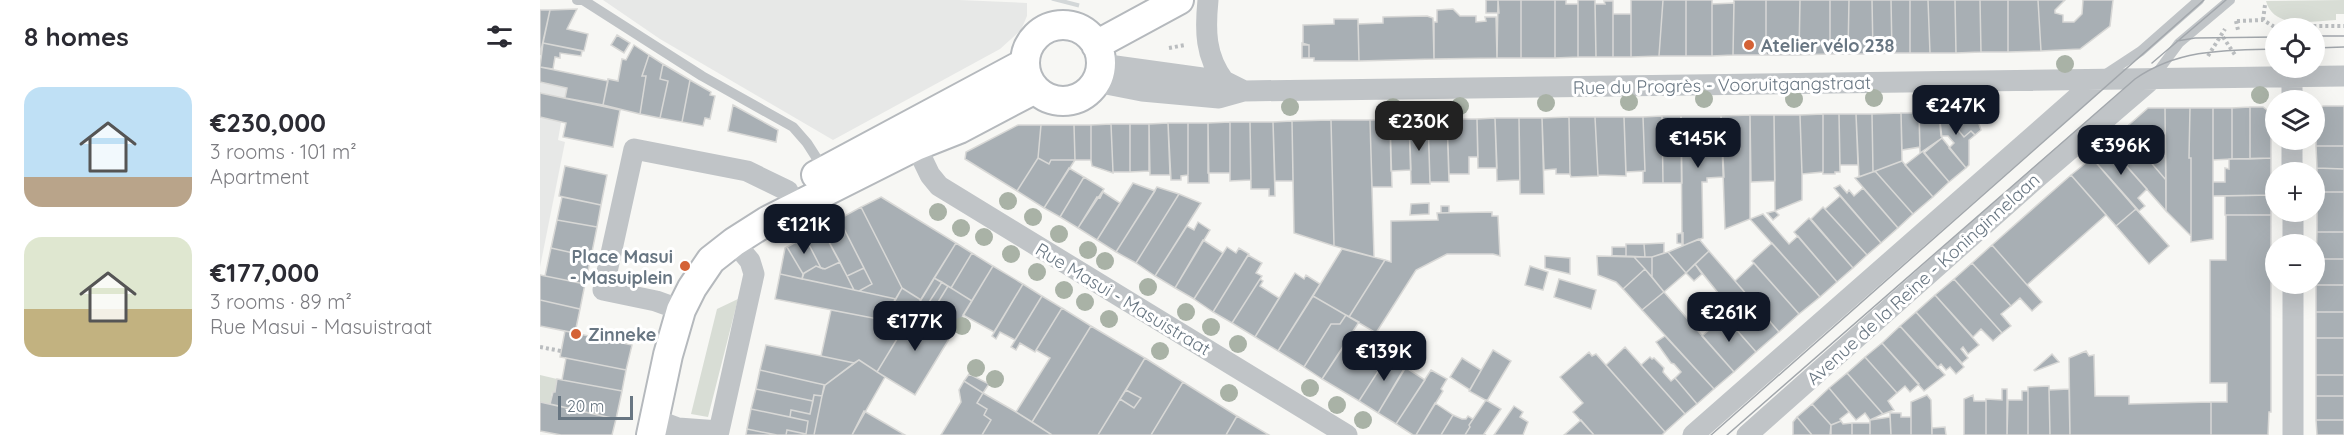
<!DOCTYPE html>
<meta charset="utf-8">
<style>
body{margin:0;font-family:Quicksand,sans-serif;background:#f7f7f7;color:#2b2b33;height:100vh;display:flex;flex-direction:column;font-size:22px;white-space:nowrap}
*{box-sizing:border-box;margin:0}
p{font-size:20px;color:#7c7c81}
.icon{flex:none;width:33px;height:33px;fill:none;stroke:currentColor;stroke-width:2;stroke-linecap:round;stroke-linejoin:round}
.map{position:relative;flex:1;overflow:hidden}
.details{display:flex;flex-direction:column;background:#fff;width:540px}
.details>*{flex:none}
.tools{position:absolute;left:1725px;top:18px;display:grid;gap:12px}
.tools a{display:grid;place-items:center;width:60px;height:60px;border-radius:50%;background:#fff;box-shadow:0 6px 24px #0002;font-size:30px}
.scale{position:absolute;left:18px;bottom:15px;width:75px;box-sizing:border-box;padding-left:6px;border:3px solid #687682;border-top:0;font-size:16px;line-height:21px;white-space:nowrap;color:#687682;-webkit-text-stroke:4px #fff;paint-order:stroke}
.price{position:absolute;translate:-50% -51px;padding:0 14px;border-radius:12px;background:#111827;color:#fff;font-size:20px;line-height:39px;filter:drop-shadow(0 2px 3px #0008)}
.price::after{content:'';position:absolute;left:50%;top:36px;width:18px;height:14px;margin-left:-9px;background:inherit;clip-path:polygon(0 0,100% 0,50% 100%)}
.price.active{background:#222;color:#fff}
ul{padding:0;list-style:none}
li{display:flex;align-items:center;gap:18px;height:150px;padding:0 24px}
li span{display:grid;place-items:center;flex:none;width:168px;height:120px;border-radius:18px;color:#555}
li>.icon{margin-inline-start:auto}
span .icon{width:72px;height:72px;fill:#fffc;stroke-width:1}
li b{font-size:26px}
h2{display:flex;justify-content:space-between;align-items:center;height:72px;padding:0 24px;font-size:26px}
main{display:flex;flex:1;min-height:0}
.map>svg:first-child{display:block}
.built{fill:#e7e8e7}
.green{fill:#d8ddd5}
.building{fill:#a8afb4;stroke:#d8d8d6;stroke-width:1.5}
.lines{fill:none;stroke-linecap:round;stroke-linejoin:round}
.secondary-tunnel{stroke:#d3d7d8;stroke-width:28;stroke-dasharray:28 14;stroke-linecap:butt}
.secondary-casing{stroke:#b5b9bd;stroke-width:32}
.path{stroke:#babdbf;stroke-width:4;stroke-dasharray:3 3;stroke-linecap:butt}
.lane{stroke:#c0c4c7;stroke-width:10}
.street{stroke:#c0c4c7;stroke-width:21}
.secondary{stroke:#fff;stroke-width:28}
.tram{stroke:#a2a7ac;stroke-width:1.5}
.tree{fill:#a9b2a6}
.poi-dot{fill:#d46236;stroke:#fff;stroke-width:2}
.labels{text-anchor:middle;dominant-baseline:central;stroke-width:6;stroke-linejoin:round;paint-order:stroke}
.poi-label{font-size:18px;font-weight:bold;fill:#687682;stroke:#fff;text-anchor:start}
.street-label{font-size:18px;fill:#687682;stroke:#fff}
</style>
<main>
<section class="details">
<h2>8 homes<svg class="icon" aria-label="filters" viewBox="0 0 24 24"><path d="M4 7h16M4 17h16"/><circle cx="9" cy="7" r="2"/><circle cx="15" cy="17" r="2"/></svg></h2>
<ul>
<li><span style="background:linear-gradient(#bfe0f5 75%,#b9a48a 0)"><svg class="icon" aria-label="home" viewBox="0 0 24 24"><path d="M3 11l9-7 9 7M6 9v11h12V9"/></svg></span><div><b>€230,000</b><p>3 rooms · 101 m²</p><p>Apartment</p></div></li>
<li><span style="background:linear-gradient(#dfe7d0 60%,#c2b280 0)"><svg class="icon" aria-label="home" viewBox="0 0 24 24"><path d="M3 11l9-7 9 7M6 9v11h12V9"/></svg></span><div><b>€177,000</b><p>3 rooms · 89 m²</p><p>Rue Masui - Masuistraat</p></div></li>
</ul>
</section>
<div class="map">
<svg width="1804" height="435" viewBox="0 0 1804 435">
<rect width="100%" height="100%" fill="#f7f7f4"/>
<path class="built" d="M63,0H419L487,3V16L481,30L460,49L293,140L120,39Z
M0,82L27,88L18,140L25,142L0,267Z"/>
<path class="green" d="M1804,0V14H1796V20C1772,21 1734,30 1726,1Z
M198,299L168,417L151,414L177,309Z
M0,375L17,379L15,392H12L10,404L0,402Z"/>
<path class="building" d="M946,0H958L959,13H946Z
M958,0H981V58H957Z
M981,0H1015V58H981Z
M1015,0H1026V4H1038V57L1015,58Z
M1038,0H1055L1056,57H1038Z
M1091,0H1123L1119,56L1091,57Z
M1123,0H1146V56H1119Z
M1146,0H1172V56H1146Z
M1194,0H1226V55H1193Z
M1226,0H1260L1259,55H1226Z
M1260,0H1290V54L1259,55Z
M1290,0H1309L1308,54H1290Z
M1309,0H1332L1333,54H1308Z
M1332,0H1351L1352,53L1333,54Z
M1351,0H1370V53H1352Z
M1370,0H1388L1390,53H1370Z
M1388,0H1415L1416,53H1390Z
M1415,0H1440L1441,52L1416,53Z
M1440,0H1468V52H1441Z
M1468,0H1498L1501,51L1468,52Z
M1498,0H1525L1515,10V13L1523,15V22H1534L1542,14L1543,0H1573L1570,26L1540,49L1501,51Z
M1064,1H1073V57H1056L1055,4H1065Z
M1194,3L1193,55L1172,56V4Z
M37,9L27,29L48,34L44,51L3,43L10,10Z
M913,9L920,16H936V22L946,21L945,17H956L957,58L894,59V22H897V10Z
M0,10H10L0,55Z
M1073,14H1091V57H1073Z
M887,16L893,18L894,59L819,61L818,24L843,23V17Z
M794,19H818L819,61H774V58H769V45H763V25L794,24Z
M77,35L90,43L84,53L71,45Z
M3,43L42,51L41,56L20,53V58L15,57L13,69L0,67Z
M762,43L769,45V58H762Z
M94,45L109,55L102,76H106L100,114L63,105L68,79L78,81L82,59L86,60Z
M109,55L123,64L120,79L128,81L120,118L100,114L106,76H102Z
M123,64L150,80L142,122L120,118L128,81L120,79Z
M0,67L68,81L63,105L25,98L27,88L0,82Z
M150,80L171,92L170,95L175,96L170,119L165,118L163,126L142,122Z
M0,93L80,110L73,147L23,137L26,123L0,117Z
M193,105L238,130L236,142L188,131Z
M1783,106H1804V146H1776V113Z
M1710,107V159H1692V108Z
M1710,107H1723L1731,113V158L1710,159Z
M1608,108H1625L1626,180L1583,130Z
M1625,108H1650L1649,158H1651V236L1626,211Z
M1650,108H1673V239L1651,242V158H1649Z
M1673,108H1692V159L1673,160Z
M1452,111L1438,121L1441,130L1435,135L1431,131L1424,137L1419,131V113Z
M1361,113H1379L1380,147L1362,150Z
M1361,113L1362,161L1333,172L1332,114Z
M1379,113H1399L1402,138L1380,153Z
M1399,113H1419V131L1424,137L1431,131L1435,135L1429,140V165L1426,168L1409,148L1414,143L1408,136H1401Z
M1283,114H1299L1300,172H1295V174H1283Z
M1283,114V172L1262,174L1260,115Z
M1299,114H1316L1318,165H1300Z
M1316,114H1332L1333,172L1319,177Z
M1210,115H1234L1235,181L1211,182Z
M1210,115V219L1185,229L1181,116Z
M1234,115H1260L1262,174V200L1235,211Z
M1122,116H1141L1142,183H1123Z
M1122,116L1123,183H1103V171H1105L1103,117Z
M1141,116H1181L1184,177L1167,178V182H1162L1163,238L1142,246Z
M1029,117H1055L1058,176L1031,177L1030,174Z
M1029,117L1030,174H1016V169L1004,170L1002,118Z
M1055,117H1084L1086,176L1058,175Z
M1084,117H1103L1105,171L1086,172Z
M955,118H979L980,180L957,181Z
M955,118L957,168H938L937,119Z
M979,118H1002L1004,194H980Z
M869,119H888L890,184H871Z
M869,119L871,170L851,171L850,120Z
M888,119H907L909,182H890Z
M907,119H937L938,157H929V174H909Z
M791,120L794,246L754,233L752,121Z
M791,120H830L834,257L794,246Z
M830,120H850L852,187H832Z
M752,121L753,181H735L733,122Z
M690,122H710L711,180L690,181Z
M690,122V173H668V123Z
M710,122H733L735,196H729V189H711Z
M628,123H648V175L641,176V180H631Z
M628,123L630,175H610L609,124Z
M648,123H668L669,183H648Z
M571,124H590V172H573Z
M571,124L573,172V173L552,166L551,160V125Z
M590,124H609V171L590,172Z
M478,125H501L498,158L477,191L425,159L426,152Z
M501,125H534L535,160H511L509,164L498,158Z
M534,125H551V160H535Z
M1583,130L1626,180V211L1567,144Z
M1402,138L1426,168L1409,182L1384,153Z
M1567,144L1607,189L1598,198L1605,206L1599,211L1552,158Z
M1776,146H1804V169L1777,168Z
M1383,151L1409,182L1393,197L1365,165Z
M498,158L509,164L511,160H535L504,208L477,191Z
M1552,158L1596,209L1576,226L1531,175Z
M1731,158V195L1673,196V182H1685V168L1689,169V159Z
M1362,161L1393,197L1373,214L1335,171Z
M25,166L67,175L61,205L19,196Z
M529,168L544,177L520,217L504,208Z
M1777,168L1804,169V192H1777Z
M1335,171L1373,214L1358,228L1315,178Z
M1531,175L1566,215L1487,285L1452,245Z
M544,177L564,189L538,228L520,217Z
M593,183L615,191L576,252L557,240Z
M1300,185L1307,193L1309,190L1314,196L1323,188L1358,228L1341,243L1294,188Z
M617,187L639,194L596,263L576,252Z
M563,192L580,203L557,240L538,228L557,197L560,198Z
M1777,192H1804V232H1777Z
M639,194L661,203L615,276L596,263Z
M1731,195V215H1685V196Z
M1300,196L1341,243L1327,255L1285,209Z
M22,197L61,205L57,227L17,220Z
M341,197L416,243L381,300L362,288L321,207Z
M889,203V214L870,215L871,204Z
M901,206H909V213H901Z
M321,207L362,288L356,299L319,291L332,284L299,219Z
M1283,207L1327,255L1313,268L1271,219Z
M1596,209L1629,246L1609,264L1576,226Z
M1235,211L1239,215L1233,220L1227,213Z
M952,212V216H958L960,256L953,254H907L876,270L836,333L809,317L845,260L851,262V221L898,220L897,213Z
M1223,214L1249,244L1258,236L1297,282L1280,297L1210,219Z
M1686,215H1731V412H1729L1728,435H1671V402H1687V383H1670V260H1686Z
M1269,218L1313,268L1297,282L1254,232Z
M299,219L324,268L307,276L282,229Z
M17,220L57,227L51,257L11,248Z
M658,222L670,230L635,288L615,276L647,226L654,230Z
M282,229L300,262L285,269L281,268L265,237Z
M1777,232H1804V259H1776Z
M1143,233V244L1137,243V234Z
M265,237L281,268L276,266L263,274L247,247Z
M1159,239L1169,251L1146,273L1128,252Z
M663,240L683,253L654,299L635,288Z
M416,243L432,253L411,288L394,278Z
M1124,243V253L1112,257H1105L1104,244Z
M1232,243L1280,297L1259,314L1212,261Z
M1086,244H1104L1105,257L1086,256Z
M1452,245L1502,302L1492,311L1480,298L1471,306L1432,263Z
M247,247L263,274L262,279L240,274L245,248Z
M687,247L696,253L699,248L709,254L673,312L654,299Z
M1072,247H1086V256H1072Z
M11,248L51,257L45,284L5,276Z
M802,249L845,260L809,317L773,296Z
M1169,251L1239,332L1216,352L1179,310L1186,303L1155,264Z
M1128,252L1146,273L1124,292L1112,277V257Z
M432,253L453,266L432,301L411,288Z
M708,255L722,263L716,273L722,276L692,323L673,312Z
M1005,256L1030,258V274L1005,268Z
M1057,256L1094,257L1105,269L1083,289L1076,282L1058,275Z
M1094,257H1112V277L1105,269Z
M1776,259H1804V285H1776Z
M300,262L314,290L262,279L264,273L276,266L285,269Z
M1214,263L1259,314L1239,332L1195,281Z
M1432,263L1471,306L1461,314L1471,326L1462,333L1414,279Z
M1155,264L1162,274L1154,281L1146,273Z
M453,266L483,284L454,332L423,315Z
M990,266L1008,272L1003,290L985,285Z
M324,268L332,284L319,291L314,290L307,276Z
M1105,269L1124,292L1102,310L1083,289Z
M755,273L764,279L766,275L780,284L738,351L715,337Z
M240,274L319,291L356,299L343,320L235,299Z
M0,275L45,284L40,309L0,300Z
M394,278L402,282L382,313L375,309Z
M720,279L723,281L720,286L739,298L715,337L692,323Z
M1019,279L1056,290L1051,309L1014,297Z
M1414,279L1462,333L1453,341L1441,329L1433,337L1395,295Z
M402,282L408,286L389,317L382,313Z
M483,284L502,296L475,340L460,332L456,339L452,336Z
M1776,285H1804V312H1776Z
M408,286L432,301L414,331L389,317Z
M362,288L381,300L337,372L319,360L314,363L281,356L291,310L343,320Z
M1124,292L1194,372L1174,389L1102,310Z
M1395,295L1439,345L1428,354L1423,347L1421,349L1428,358L1422,363L1376,312Z
M502,296L522,308L495,352L480,343L476,350L471,347Z
M773,296L806,315L800,324H791L764,367L738,351Z
M0,300L40,309L35,333L0,326Z
M522,308L551,326L492,422L476,412L510,358L496,350Z
M375,309L414,331L375,395L337,372Z
M1181,312L1216,352L1194,372L1162,336L1177,323L1173,319Z
M1376,312L1424,367L1416,374L1410,367L1406,370L1401,364L1397,368L1360,326Z
M1776,312H1804V338H1776Z
M806,315L819,322L782,379L764,367L791,324H800Z
M551,326L605,358L558,435H512L492,422Z
M1360,326L1405,375L1384,391L1342,343Z
M25,331L92,345L86,370L20,357Z
M1125,336L1174,389L1157,404L1135,378L1141,372L1134,364L1131,363L1116,342Z
M818,337L840,350L838,354L846,359L819,401L782,379L806,343L812,347Z
M1776,338H1804V375H1776Z
M1342,343L1379,384L1370,392L1365,386L1357,393L1325,357Z
M226,345L281,356L314,363L285,385L276,383L220,370Z
M1085,347L1145,414L1125,432L1066,365Z
M953,350L971,361L947,401L929,391Z
M851,351L869,362L838,413L819,401Z
M1546,351L1549,356L1554,355L1555,396H1589V404L1671,402V435H1530L1529,358Z
M1049,352L1052,356L1056,354L1125,432L1122,435H1054L1033,412L1043,403L1020,377Z
M1512,354L1519,362L1495,371L1494,370Z
M1110,357L1112,359L1114,358L1124,368L1123,372L1131,381L1135,378L1157,404L1145,414L1101,365Z
M1325,357L1357,393L1348,401L1354,410L1343,414L1307,373Z
M26,358L86,370L82,391L22,380Z
M605,358L643,382L611,435H558L580,399L594,408L601,398L586,390Z
M922,358L941,370L930,390L910,377Z
M319,360L345,377L312,435H274L284,386Z
M865,367L885,380L856,424L838,413Z
M220,370L285,385L282,396L274,395L273,401L216,389Z
M891,370L907,379L901,389L903,391L876,435H873L856,424Z
M1307,373L1343,414L1330,420L1325,413L1316,420L1289,388Z
M429,374L449,384L443,393L424,381Z
M1776,375H1804V396H1776Z
M17,379L82,391L76,419L10,404L13,392H15Z
M424,381L443,393L437,403L447,409L444,415L451,420L442,435H401L421,402L419,390Z
M643,382L697,416L686,435H611Z
M1509,386L1510,435H1488V387Z
M1289,388L1309,412L1300,419L1301,421L1291,425L1272,404Z
M216,389L273,401L270,414L251,410L250,417L211,409Z
M1462,389H1467V435H1446V399L1462,400Z
M1529,389L1530,435H1510L1509,390Z
M586,390L601,398L594,408L580,399Z
M1482,391H1488V435H1467L1468,400H1482Z
M443,393L476,412L512,435H442L451,420L444,415L447,409L437,403Z
M274,395L282,396L274,435H246L247,430L266,434L268,421L250,417L251,410L270,414Z
M1387,395L1391,400L1392,435H1371V402Z
M1433,395L1434,401H1446V435H1424V399Z
M1776,396H1804V420H1776Z
M946,400L961,409L944,434L946,435H925L930,427L929,425Z
M0,402L76,419L72,435H21L0,431Z
M895,403L913,415L901,435H876Z
M1272,404L1291,425L1290,435H1272L1257,417Z
M974,406L983,412L980,417L988,422L983,435H954Z
M211,409L268,421L266,434L247,430L246,435H248H237L207,429Z
M324,411L365,435H312Z
M1350,413H1361V417H1371V435H1351Z
M913,415L922,419H926L928,416L933,419L929,425L930,427L925,435H901Z
M697,416L729,435H686Z
M1257,417L1272,435H1253V422Z
M1350,417L1351,435H1330V420Z
M1041,420L1054,435H1024Z
M1776,420H1804V435H1777Z
M1301,421L1303,424L1312,423V435H1291V425Z
M1312,423H1330V435H1312Z
M1405,427L1406,435H1392V428Z
M207,429L237,435H206Z"/>
<g class="lines">
<path class="secondary-tunnel" d="M525,4L526,0"/>
<g class="secondary-casing">
<path id="secondary" d="M485 63a38 38 0 1 1 76 0a38 38 0 1 1-76 0Z
M556,45L639,0
M276,175L485,63
M111,435L128,355L141,310L152,288L171,260L194,242L227,221L376,146L419,129L495,89"/>
</g>
<path class="path" d="M1723,20L1725,5
M1696,21L1698,30
M1697,21L1723,20L1733,26H1804
M1683,37L1695,55
M629,48L645,45
M1668,56L1685,29
M0,347L21,351"/>
<path class="lane" d="M37,0H43L162,76L253,127L267,143L283,168
M1563,76L1601,51L1659,0
M1613,78L1639,43L1690,0"/>
<path class="street" d="M668,0C665,30 665,56 684,81
M561,64L684,81L704,91
M1752,77V100
M556,82L602,91L679,98L704,91L1804,76
M1752,140V172
M376,146L390,175L399,186L807,435
M1753,212V244
M1753,284V435
M141,310L116,301L63,290L94,149L207,171L248,191
M114,419L138,428L179,431L214,274L210,261L194,242
M1153,435L1557,80
M1207,435L1498,177L1612,79"/>
<use href="#secondary" class="secondary"/>
<path class="tram" d="M1774,36H1804
M1637,41L1655,38L1736,37
M1774,48L1804,47
M1612,63L1686,0
M1171,435L1664,0
M1187,435L1595,79C1638,49 1685,50 1736,49"/>
</g>
<g class="tree">
<circle cx="1525" cy="64" r="9"/>
<circle cx="1720" cy="95" r="9"/>
<circle cx="1334" cy="98" r="9"/>
<circle cx="1164" cy="99" r="9"/>
<circle cx="1254" cy="99" r="9"/>
<circle cx="1409" cy="99" r="9"/>
<circle cx="1089" cy="102" r="9"/>
<circle cx="1006" cy="103" r="9"/>
<circle cx="920" cy="106" r="9"/>
<circle cx="750" cy="107" r="9"/>
<circle cx="853" cy="107" r="9"/>
<circle cx="468" cy="201" r="9"/>
<circle cx="398" cy="212" r="9"/>
<circle cx="493" cy="217" r="9"/>
<circle cx="421" cy="228" r="9"/>
<circle cx="519" cy="234" r="9"/>
<circle cx="444" cy="237" r="9"/>
<circle cx="548" cy="250" r="9"/>
<circle cx="471" cy="254" r="9"/>
<circle cx="565" cy="261" r="9"/>
<circle cx="497" cy="272" r="9"/>
<circle cx="608" cy="287" r="9"/>
<circle cx="524" cy="290" r="9"/>
<circle cx="545" cy="302" r="9"/>
<circle cx="646" cy="312" r="9"/>
<circle cx="569" cy="319" r="9"/>
<circle cx="422" cy="326" r="9"/>
<circle cx="671" cy="327" r="9"/>
<circle cx="698" cy="344" r="9"/>
<circle cx="620" cy="351" r="9"/>
<circle cx="436" cy="368" r="9"/>
<circle cx="455" cy="379" r="9"/>
<circle cx="770" cy="388" r="9"/>
<circle cx="689" cy="393" r="9"/>
<circle cx="797" cy="405" r="9"/>
<circle cx="823" cy="420" r="9"/>
</g>
<g class="poi-dot">
<circle cx="1209" cy="45" r="6"/>
<circle cx="145" cy="266" r="6"/>
<circle cx="36" cy="334" r="6"/>
</g>
<g class="labels">
<g class="poi-label">
<text x="1221" y="45">Atelier vélo 238</text>
<text x="133" y="256" text-anchor="end">Place Masui<tspan x="133" dy="21">- Masuiplein</tspan></text>
<text x="48" y="334">Zinneke</text>
</g>
<g class="street-label">
<text transform="translate(1182 85) rotate(-1)">Rue du Progrès - Vooruitgangstraat</text>
<text transform="translate(1383 279) rotate(-42)">Avenue de la Reine - Koninginnelaan</text>
<text transform="translate(583 299) rotate(31)">Rue Masui - Masuistraat</text>
</g>
</g>
</svg>
<div class="tools">
<a><svg class="icon" aria-label="locate" viewBox="0 0 24 24"><circle cx="12" cy="12" r="6"/><path d="M12 2v4M12 18v4M2 12h4M18 12h4"/></svg></a>
<a><svg class="icon" aria-label="layers" viewBox="0 0 24 24"><path d="M12 4l9 5-9 5-9-5zM3 14l9 5 9-5"/></svg></a>
<a>+</a>
<a>−</a>
</div>
<div class="scale">20 m</div>
<b class="price" style="left:1416px;top:136px">€247K</b>
<b class="price active" style="left:879px;top:152px">€230K</b>
<b class="price" style="left:1158px;top:169px">€145K</b>
<b class="price" style="left:1581px;top:176px">€396K</b>
<b class="price" style="left:264px;top:255px">€121K</b>
<b class="price" style="left:1189px;top:343px">€261K</b>
<b class="price" style="left:375px;top:352px">€177K</b>
<b class="price" style="left:844px;top:382px">€139K</b>
</div>
</main>
